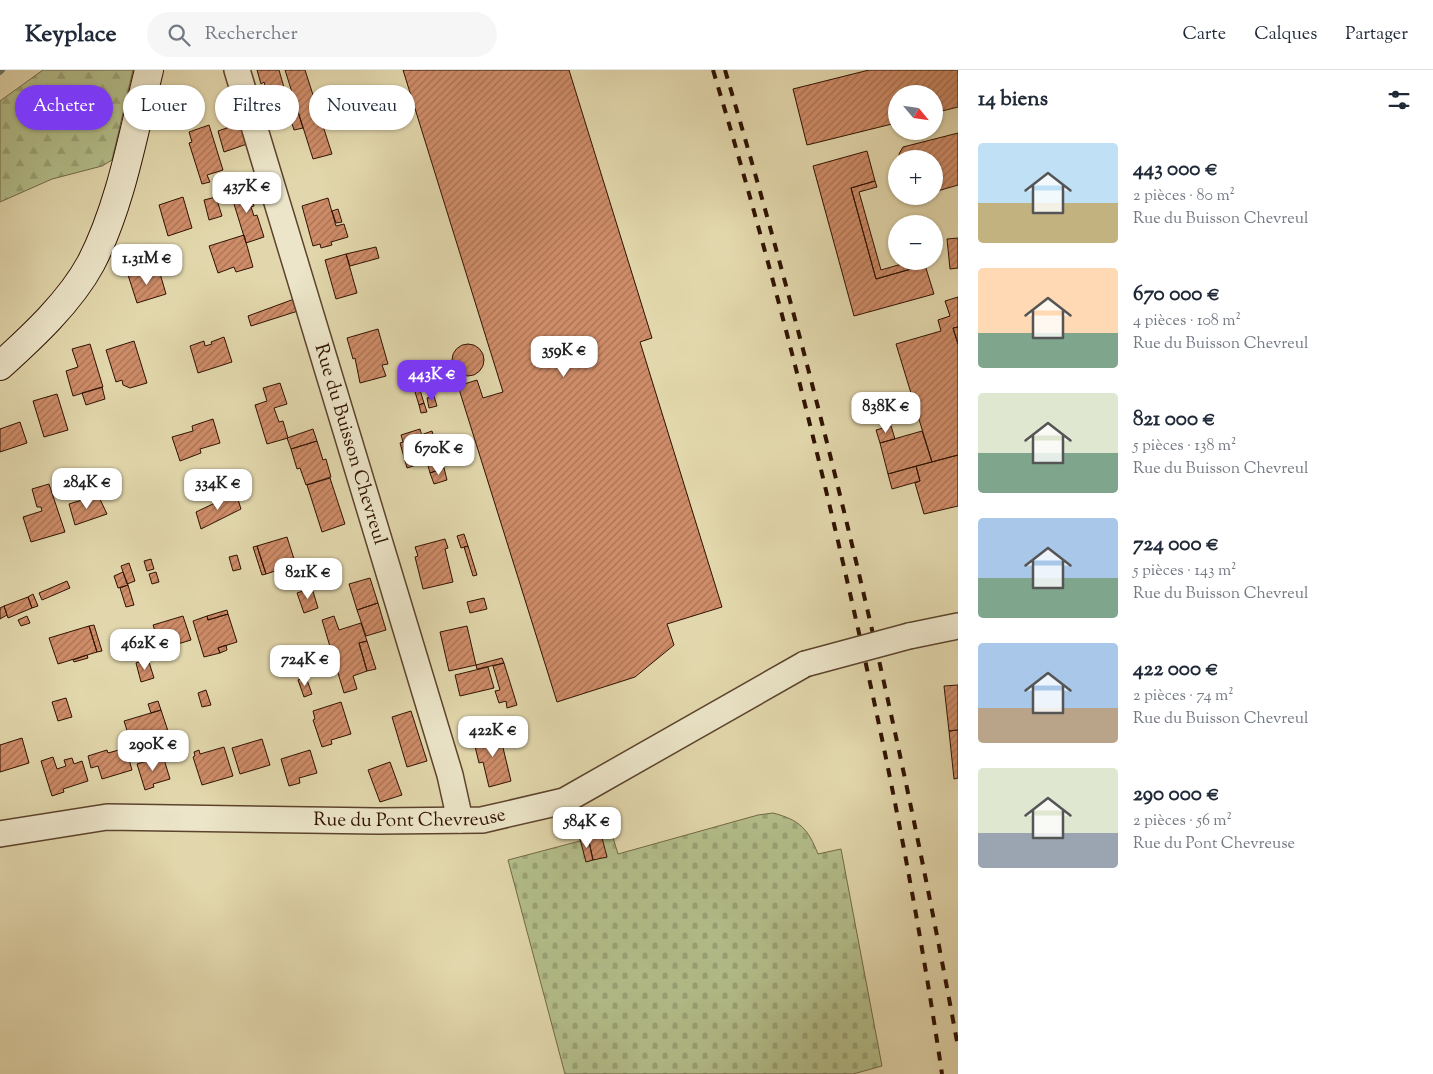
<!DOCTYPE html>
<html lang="fr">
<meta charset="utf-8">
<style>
body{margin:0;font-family:"Sorts Mill Goudy",serif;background:#f6f6f7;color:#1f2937;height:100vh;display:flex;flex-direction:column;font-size:19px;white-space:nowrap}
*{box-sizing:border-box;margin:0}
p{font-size:16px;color:#747a83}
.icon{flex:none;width:28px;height:28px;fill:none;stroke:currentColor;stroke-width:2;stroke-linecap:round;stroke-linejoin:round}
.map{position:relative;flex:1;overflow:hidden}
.side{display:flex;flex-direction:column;background:#fff;width:475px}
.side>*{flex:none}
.hud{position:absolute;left:15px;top:15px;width:475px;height:45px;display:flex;gap:10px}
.needle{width:32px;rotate:119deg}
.tools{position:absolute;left:888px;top:15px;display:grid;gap:10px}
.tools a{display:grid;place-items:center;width:55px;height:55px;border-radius:50%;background:#fff;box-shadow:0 1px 4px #0004;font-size:25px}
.price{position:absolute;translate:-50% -42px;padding:0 11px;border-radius:10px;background:#fff;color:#222;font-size:16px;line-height:32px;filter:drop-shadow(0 1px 2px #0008)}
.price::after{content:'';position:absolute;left:50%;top:30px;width:15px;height:11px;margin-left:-8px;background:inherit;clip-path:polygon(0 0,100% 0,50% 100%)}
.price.selected{background:#7c3aed;color:#fff}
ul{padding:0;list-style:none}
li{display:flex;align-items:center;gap:15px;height:125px;padding:0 20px}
li span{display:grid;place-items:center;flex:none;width:140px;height:100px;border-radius:5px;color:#555}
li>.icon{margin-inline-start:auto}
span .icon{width:60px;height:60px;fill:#fffc;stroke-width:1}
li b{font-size:21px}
h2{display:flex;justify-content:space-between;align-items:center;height:60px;padding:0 20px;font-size:21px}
.tag{padding:0 18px;border-radius:22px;background:#fff;box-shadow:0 1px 4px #0004;font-size:18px;line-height:45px}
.tag.selected{background:#7c3aed;color:#fff}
header{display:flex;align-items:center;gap:30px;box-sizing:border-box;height:70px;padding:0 25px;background:#fff;border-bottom:1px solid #e0e1e3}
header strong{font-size:24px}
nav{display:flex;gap:28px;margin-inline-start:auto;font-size:18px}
.search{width:350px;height:45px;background:#f6f6f7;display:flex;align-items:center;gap:12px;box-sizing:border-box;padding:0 18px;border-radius:28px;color:#747a83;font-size:19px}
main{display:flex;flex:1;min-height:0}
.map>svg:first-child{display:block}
.forest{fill:url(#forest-firs);stroke:#726846}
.cemetery{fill:url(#cemetery-stones);stroke:#726846}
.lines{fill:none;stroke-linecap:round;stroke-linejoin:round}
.stream{stroke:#6d7766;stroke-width:6}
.building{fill:url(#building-hatch);stroke:#301202}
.street-casing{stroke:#5c432c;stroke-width:28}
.secondary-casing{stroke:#301202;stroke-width:30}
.street{stroke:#ece5c9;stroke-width:25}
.secondary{stroke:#ece5c9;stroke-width:28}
.rail{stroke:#301202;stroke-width:4;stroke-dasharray:9 9;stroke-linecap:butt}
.street-bridge-casing{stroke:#5c432c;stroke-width:28;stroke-linecap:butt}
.street-bridge{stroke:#ece5c9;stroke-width:25}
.labels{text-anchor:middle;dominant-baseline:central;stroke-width:4;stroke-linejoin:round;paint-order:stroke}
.street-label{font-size:19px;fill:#301202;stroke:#ece5c9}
</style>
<header>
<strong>Keyplace</strong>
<div class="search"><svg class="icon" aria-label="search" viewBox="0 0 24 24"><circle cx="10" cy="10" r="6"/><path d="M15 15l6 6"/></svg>Rechercher</div>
<nav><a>Carte</a><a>Calques</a><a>Partager</a></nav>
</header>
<main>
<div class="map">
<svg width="958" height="1004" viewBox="0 0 958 1004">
<defs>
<pattern id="forest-firs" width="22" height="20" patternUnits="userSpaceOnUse" patternTransform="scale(1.25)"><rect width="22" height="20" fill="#b3be8a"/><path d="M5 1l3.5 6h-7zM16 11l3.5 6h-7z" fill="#9aa275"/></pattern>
<pattern id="cemetery-stones" width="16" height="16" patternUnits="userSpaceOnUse" patternTransform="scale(1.25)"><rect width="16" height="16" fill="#b3be8a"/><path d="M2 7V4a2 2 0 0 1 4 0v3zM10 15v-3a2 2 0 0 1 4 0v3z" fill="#9aa275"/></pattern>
<pattern id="building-hatch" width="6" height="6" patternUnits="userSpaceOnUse" patternTransform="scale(1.25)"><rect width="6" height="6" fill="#ce8c68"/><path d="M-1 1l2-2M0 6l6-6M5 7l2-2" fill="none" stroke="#a87153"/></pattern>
</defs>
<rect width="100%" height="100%" fill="#e2d7ac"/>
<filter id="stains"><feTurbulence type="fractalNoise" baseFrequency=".004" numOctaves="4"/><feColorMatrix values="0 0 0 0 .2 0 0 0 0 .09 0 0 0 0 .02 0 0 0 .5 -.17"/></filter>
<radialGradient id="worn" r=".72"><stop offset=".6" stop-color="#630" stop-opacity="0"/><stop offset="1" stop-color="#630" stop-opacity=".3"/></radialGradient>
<path class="forest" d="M43,0H133L112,90L102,96L52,109L0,132V31Z"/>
<path class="cemetery" d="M773,743C800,750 808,759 818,784L841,779L882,996L853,1004H565L508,790L580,771V769L611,761L618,784L758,745Z"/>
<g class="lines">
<path class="stream" d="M0,2L2,0"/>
</g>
<path class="building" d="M257,0H279L285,21L268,26L264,12L261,14Z
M285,0H305L332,84L313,89Z
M403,0H569L652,268L640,272L722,537L667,554L674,575L635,607L557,632L458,316L477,310L483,328L503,322Z
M869,0H958V37L934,43V24H896V53L807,75L793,19Z
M294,29L303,58L294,60L285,31Z
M241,53L247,74L224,82L218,61Z
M209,55L223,100L207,105L210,112L202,114L189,73L192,72L189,62Z
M958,63V115L934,122V89H900L899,84L903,77Z
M867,81L875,111L851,118L876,209L925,195L934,224L854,246L813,96Z
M875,111L877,117L859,122L881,200L912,191H924L925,195L876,209L851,118Z
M247,115L254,136L251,137L254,146L257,145L264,167L246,173L230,121Z
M183,127L192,158L168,166L159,135Z
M216,127L222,146L209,150L204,130Z
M328,128L336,156L344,154L348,167L331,172L332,175L321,178L320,174L313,176L302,136Z
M338,139L342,152L336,153L332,141Z
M244,165L253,197L236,202L234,197L218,203L209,176Z
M958,168V198L950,199L947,169Z
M376,177L379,188L350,196L346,184Z
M346,184L357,223L336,229L325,190Z
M159,200L166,224L137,233L128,205L139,202L140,205Z
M958,227V257L953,258L958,274V385L932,392L896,274L941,261L938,250L950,246L945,231Z
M297,228L301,240L251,256L248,246Z
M958,257V274L953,258Z
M378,259L388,294L382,295L386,306L360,313L355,288L353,289L347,268Z
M224,267L232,292L198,303L190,276L204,271L205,276L212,274L211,272Z
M134,271L147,313L130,318L123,315L122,310L116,312L106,280Z
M90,274L103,317L73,326L66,301L78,297L72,279Z
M452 290a16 16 0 1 1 32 0a16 16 0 1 1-32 0Z
M280,313L287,334L274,338L279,352L283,351L288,368L267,374L255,335L267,331L263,318Z
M102,317L105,329L86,335L82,323Z
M420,320L424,333L419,335L415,322Z
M57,324L68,360L44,367L33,331Z
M434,326L437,336L429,338L427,328Z
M424,333L427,342L421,343L419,335Z
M213,349L220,373L200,379L201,383L180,391L172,367L193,361L192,356Z
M20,352L27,373L0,382V359Z
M891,356L895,369L880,373L876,360Z
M313,359L317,371L291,379L287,368Z
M420,359L429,391L407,398L400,373L403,372L401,365Z
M432,361L444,398L430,403L427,392L429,391L421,365Z
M922,361L932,392L888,404L880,373Z
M317,371L323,390L326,389L331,407L306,415L300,398L297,399L291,379Z
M958,385V436L924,444L915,413L920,411L916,396Z
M916,396L920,411L892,419L888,404Z
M444,398L447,410L434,414L430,403Z
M330,408L345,454L322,462L307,415Z
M49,414L65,462L31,472L23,447L42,441L41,437H37L32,419Z
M236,423L241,439L201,459L196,442Z
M98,425L107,444L75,455L69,434Z
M464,464L468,476L461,478L457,466Z
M287,467L295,492L280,496L278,500L266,504L257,476Z
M445,469L448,478L445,479L453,512L423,519L415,487L418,486L415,477Z
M257,476L266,504L262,505L253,477Z
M468,476L477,505L473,506L464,477Z
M237,485L241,499L233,501L229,487Z
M151,489L154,499L147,501L144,491Z
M295,492L296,495L278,500L280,496Z
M129,493L135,511L127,514L121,496Z
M123,502L128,515L118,518L114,506Z
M156,502L159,512L152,514L149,504Z
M370,508L378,533L357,540L349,514Z
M67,511L70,518L42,530L39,523Z
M128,515L134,535L126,537L120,518Z
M312,518L318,538L304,543L297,523Z
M33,524L38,536L32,538L28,527Z
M28,527L32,538L8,548L4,536Z
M484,528L487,539L470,543L467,532Z
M378,533L386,560L366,566L357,540Z
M4,536L7,545L0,549V538Z
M227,540L228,544L208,550L207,546Z
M228,544L237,572L218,578L220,583L204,587L193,551L207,546L208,550Z
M27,546L30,553L21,556L18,550Z
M183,546L191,570L161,579L153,555Z
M334,546L339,560L361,553L367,571L359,573L367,601L353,606L357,619L344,623L322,550Z
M94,555L102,581L97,582L89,556Z
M89,556L97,582L58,594L49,568Z
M467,556L476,595L449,601L440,562Z
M367,571L376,599L367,601L359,573Z
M226,575L227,580L220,583L218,578Z
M87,585L88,588L74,592L73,590Z
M502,588L504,593L477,599L476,595Z
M148,589L154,608L141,612L136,593Z
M504,593L517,635L507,638L506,631L499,633L495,621L500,620L493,596Z
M488,597L494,618L460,626L455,605Z
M306,607L312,624L304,627L298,610Z
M958,615V660L949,661L944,616Z
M206,620L211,635L202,637L198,623Z
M66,628L72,647L58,651L52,632Z
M158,631L161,640L151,643L148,634Z
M341,632L351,664L331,670L332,674L322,677L313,650L315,649L313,641Z
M161,640L168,661L131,673L124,651Z
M411,641L427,691L407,697L392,647Z
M958,660V708L954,709L949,661Z
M499,661L511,711L489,717L483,692L479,693L473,668Z
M22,668L29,693L0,702V675Z
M262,669L270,695L240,704L232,678Z
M224,677L233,706L202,715L193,687L195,686L194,682L199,680L200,684Z
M126,678L132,700L102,709L98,696L91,698L88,686L107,680L108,683Z
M310,680L317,703L299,708L300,713L289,716L281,689Z
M163,686L170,709L153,714L154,717L145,720L137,694Z
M53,687L57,699L66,696L64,690L72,688L74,694L82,691L88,711L63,719L64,722L52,726L41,691Z
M390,692L402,725L380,732L368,700Z
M601,764L607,787L593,790L588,767Z
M588,767L593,790L586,792L580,769Z"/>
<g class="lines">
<g class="street-casing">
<g id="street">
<path id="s1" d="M237,0L450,705L460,750"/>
<path d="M909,566L958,556"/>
<path id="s2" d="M0,764L107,747L378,751L482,750L564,731L805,594"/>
</g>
</g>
<g class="secondary-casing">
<path id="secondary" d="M0,296C32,267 70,232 91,193C121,135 133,64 149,0"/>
</g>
<use href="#street" class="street"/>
<use href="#secondary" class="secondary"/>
<path class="rail" d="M713,0C767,179 813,359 854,541C889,694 919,848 942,1004
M725,0C820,321 898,648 958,977"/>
<g class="street-bridge-casing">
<path id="street-bridge" d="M805,594L909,566"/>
</g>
<use href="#street-bridge" class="street-bridge"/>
</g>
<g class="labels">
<g class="street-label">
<text stroke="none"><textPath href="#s1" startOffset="391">Rue du Buisson Chevreul</textPath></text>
<text stroke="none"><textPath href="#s2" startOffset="411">Rue du Pont Chevreuse</textPath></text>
</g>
</g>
<rect width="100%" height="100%" filter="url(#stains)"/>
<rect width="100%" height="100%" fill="url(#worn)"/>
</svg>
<div class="tools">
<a><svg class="needle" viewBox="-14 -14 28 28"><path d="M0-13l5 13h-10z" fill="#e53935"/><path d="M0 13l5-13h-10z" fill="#747a83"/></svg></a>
<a>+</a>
<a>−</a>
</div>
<b class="price" style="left:247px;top:144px">437K €</b>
<b class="price" style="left:147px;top:216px">1.31M €</b>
<b class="price" style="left:564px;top:308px">359K €</b>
<b class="price selected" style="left:432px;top:332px">443K €</b>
<b class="price" style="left:886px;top:364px">838K €</b>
<b class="price" style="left:439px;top:406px">670K €</b>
<b class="price" style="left:87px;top:440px">284K €</b>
<b class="price" style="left:218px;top:441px">334K €</b>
<b class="price" style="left:308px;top:530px">821K €</b>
<b class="price" style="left:145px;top:601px">462K €</b>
<b class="price" style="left:305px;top:617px">724K €</b>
<b class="price" style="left:493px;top:688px">422K €</b>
<b class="price" style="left:153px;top:702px">290K €</b>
<b class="price" style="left:587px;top:779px">584K €</b>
<div class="hud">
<a class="tag selected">Acheter</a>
<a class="tag">Louer</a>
<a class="tag">Filtres</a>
<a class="tag">Nouveau</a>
</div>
</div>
<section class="side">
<h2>14 biens<svg class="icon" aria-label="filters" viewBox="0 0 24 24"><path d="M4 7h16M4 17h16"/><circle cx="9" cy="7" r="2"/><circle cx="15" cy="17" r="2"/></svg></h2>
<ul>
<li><span style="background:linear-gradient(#bfe0f5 60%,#c2b280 0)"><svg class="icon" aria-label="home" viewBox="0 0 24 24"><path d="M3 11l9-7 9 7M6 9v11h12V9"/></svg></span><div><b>443 000 €</b><p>2 pièces · 80 m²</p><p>Rue du Buisson Chevreul</p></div></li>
<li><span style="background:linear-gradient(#ffd9b3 65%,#7fa58c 0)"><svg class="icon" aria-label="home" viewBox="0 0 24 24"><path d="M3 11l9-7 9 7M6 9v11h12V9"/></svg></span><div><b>670 000 €</b><p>4 pièces · 108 m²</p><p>Rue du Buisson Chevreul</p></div></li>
<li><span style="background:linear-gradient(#dfe7d0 60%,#7fa58c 0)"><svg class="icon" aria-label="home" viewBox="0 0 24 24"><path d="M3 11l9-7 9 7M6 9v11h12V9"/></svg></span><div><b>821 000 €</b><p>5 pièces · 138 m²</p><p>Rue du Buisson Chevreul</p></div></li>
<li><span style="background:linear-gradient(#a9c7e8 60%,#7fa58c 0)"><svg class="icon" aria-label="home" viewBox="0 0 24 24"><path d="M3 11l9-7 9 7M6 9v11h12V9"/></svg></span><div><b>724 000 €</b><p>5 pièces · 143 m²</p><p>Rue du Buisson Chevreul</p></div></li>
<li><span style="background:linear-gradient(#a9c7e8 65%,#b9a48a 0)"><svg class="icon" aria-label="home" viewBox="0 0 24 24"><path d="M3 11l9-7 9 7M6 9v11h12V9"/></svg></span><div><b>422 000 €</b><p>2 pièces · 74 m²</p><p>Rue du Buisson Chevreul</p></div></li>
<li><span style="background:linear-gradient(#dfe7d0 65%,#9aa5b1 0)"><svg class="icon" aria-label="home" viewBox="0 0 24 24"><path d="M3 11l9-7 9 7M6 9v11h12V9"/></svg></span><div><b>290 000 €</b><p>2 pièces · 56 m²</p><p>Rue du Pont Chevreuse</p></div></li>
</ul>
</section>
</main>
